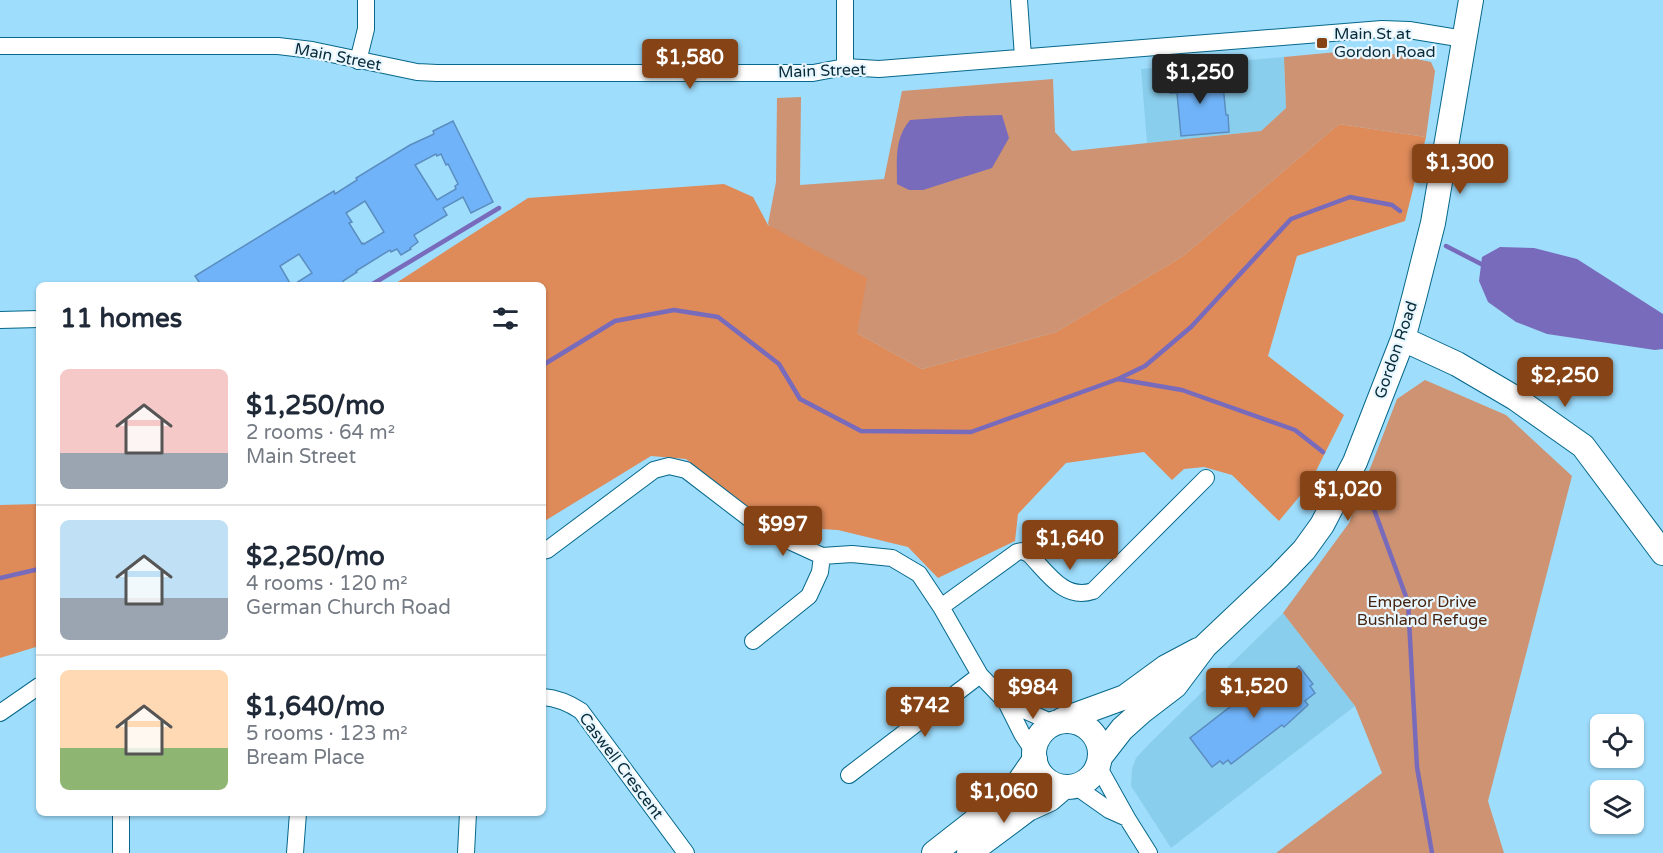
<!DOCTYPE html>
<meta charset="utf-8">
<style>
body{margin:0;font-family:"Varela Round",sans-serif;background:#f2f2f3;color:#1f2937;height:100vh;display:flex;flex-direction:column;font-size:22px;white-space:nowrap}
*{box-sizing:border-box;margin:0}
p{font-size:20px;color:#747a83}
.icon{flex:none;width:33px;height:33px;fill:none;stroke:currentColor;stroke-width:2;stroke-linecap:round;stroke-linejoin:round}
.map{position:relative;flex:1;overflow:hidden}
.details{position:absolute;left:36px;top:282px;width:510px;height:534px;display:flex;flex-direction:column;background:#fff;border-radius:9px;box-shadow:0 2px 4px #0004}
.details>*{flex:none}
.controls{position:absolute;left:1590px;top:714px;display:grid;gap:12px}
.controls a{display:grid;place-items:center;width:54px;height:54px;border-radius:9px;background:#fff;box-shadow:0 2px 4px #0004;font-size:30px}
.price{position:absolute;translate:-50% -51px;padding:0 14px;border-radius:6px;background:#864315;color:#fff;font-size:20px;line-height:39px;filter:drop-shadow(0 2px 3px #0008)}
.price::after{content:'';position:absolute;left:50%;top:36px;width:18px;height:14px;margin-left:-9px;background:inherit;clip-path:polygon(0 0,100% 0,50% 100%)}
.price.on{background:#222;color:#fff}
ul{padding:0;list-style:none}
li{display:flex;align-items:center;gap:18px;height:150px;padding:0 24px}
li+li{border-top:2px solid #e0e1e3}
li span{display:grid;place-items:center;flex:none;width:168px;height:120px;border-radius:9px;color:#555}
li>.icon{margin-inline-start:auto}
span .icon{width:72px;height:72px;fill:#fffc;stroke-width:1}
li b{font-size:26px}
h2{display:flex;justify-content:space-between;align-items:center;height:72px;padding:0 24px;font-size:26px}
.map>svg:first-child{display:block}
.built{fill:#8aceed}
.green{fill:#cd9372}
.forest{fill:#de8a59}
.water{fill:#796bbb}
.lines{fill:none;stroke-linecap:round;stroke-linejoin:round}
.stream{stroke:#796bbb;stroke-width:4.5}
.building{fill:#70b3f8;stroke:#5b8dc0;stroke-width:1.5;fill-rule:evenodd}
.street-casing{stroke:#06688a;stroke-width:18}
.secondary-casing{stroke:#06688a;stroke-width:26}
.street{stroke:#fff;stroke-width:16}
.secondary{stroke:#fff;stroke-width:24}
.poi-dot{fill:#864315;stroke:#e8f7ff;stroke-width:2}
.labels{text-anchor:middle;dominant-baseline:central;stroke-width:4.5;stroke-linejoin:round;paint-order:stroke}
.poi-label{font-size:16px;fill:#072a39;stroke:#e8f7ff;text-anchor:start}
.street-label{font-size:16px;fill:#072a39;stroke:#e8f7ff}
.park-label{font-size:16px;fill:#46240f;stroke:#e8f7ff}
</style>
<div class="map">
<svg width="1663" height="853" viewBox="0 0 1663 853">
<rect width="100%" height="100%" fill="#9fddfc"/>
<path class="built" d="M1284,57L1286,108L1261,131L1147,143L1141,69Z
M1283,613L1355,706L1171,848L1131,786L1132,769L1136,758L1152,741Z"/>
<path class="green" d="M1369,49L1431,62L1435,71L1426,137L1339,124L1183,256L1056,332L922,369L857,333L768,224L776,182L777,98L801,97L800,185L884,179L902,91L1053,79L1055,132L1072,151L1261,131L1286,108L1284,57Z
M1425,380L1506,415L1572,476L1488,801L1504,853H1276L1382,773L1355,706L1283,613L1349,523L1397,399Z"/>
<path class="forest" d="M1339,124L1426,137L1405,221L1297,256L1268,356L1344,415L1309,485L1279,521L1232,475L1204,467L1184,469L1172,480L1144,452L1066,463L1018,514L1015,541L938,578L908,547L838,530L768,526L686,459L651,456L543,522V285H393L528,198L724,184L753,197L768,225L867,278L857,333L922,369L1056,332L1183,256Z
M39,504V646L0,658V505Z"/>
<path class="water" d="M1002,115L1009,138L992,168L923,190H909L897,184C897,160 894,139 910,120L967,116Z
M1500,247L1534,248L1577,259L1663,314V349L1655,350L1547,334L1516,322L1488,302L1479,281L1482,257Z"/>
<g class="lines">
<path class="stream" d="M1446,246L1485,266
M371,285L499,208
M543,365L615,321L674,310L718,317L779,364L800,399L861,431L971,432L1118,379L1145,366L1191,327L1291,219L1350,197L1392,205L1400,211
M1118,379L1182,390L1295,430L1323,452
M1365,485L1408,602L1417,767L1432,853
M0,578L39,569"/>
</g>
<path class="building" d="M1217,74L1218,85H1223L1226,115H1228L1229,132L1181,136L1177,93H1170L1169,78Z
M453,121L493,202L471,213L463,197L443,208L447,215L414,235L418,242L410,248L411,249L401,255L397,249L391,252L390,250L356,271L357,272L343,281L345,285H293L312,273L299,254L280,266L291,285H201L195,276L301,211L334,191L335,194L357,180L356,178L410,145L434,134L433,131ZM436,154L437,156L441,154L446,165L448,164L458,184L455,186L456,189L437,200L415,165ZM365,201L384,232L364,244L363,243L362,244L349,223L352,222L346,213Z
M1299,666L1313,684L1310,686L1315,693L1305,701L1308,705L1284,727L1282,725L1231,764L1228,760L1223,764L1220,761L1212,767L1190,738L1239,700L1240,702L1259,687L1264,693Z"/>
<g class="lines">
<g class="street-casing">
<path id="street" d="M1019,0L1023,57
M0,46H278L312,50L417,72L437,73H813L845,67L879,69L1382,29L1409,30L1464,39
M358,61L366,29V0
M845,67V0
M0,320L39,319
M543,551L547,550L654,470L669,466L686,470L763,529L822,556L852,554L892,558L919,574L941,607L980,675L1006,702L1053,723
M941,607L1017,552L1022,551L1029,554C1047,572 1064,601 1093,591L1206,478
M753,641L809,596L820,572L822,556
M543,697C557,698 569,703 581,711L686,853
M1006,702L1022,734L1034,752
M0,713L39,686
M1098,766L1127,818L1149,853
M849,775L980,675
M1075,786L1109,810L1127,818
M121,813V853
M295,853L298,813
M466,853L468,813"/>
</g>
<g class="secondary-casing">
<path id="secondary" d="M1403,339L1457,364L1515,398L1583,446L1663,553
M1062,720L1125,697L1166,667L1198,650
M1034 754a33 33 0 1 1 66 0a33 33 0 1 1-66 0Z
M1101,756L1122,729L1141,712L1175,686L1205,646L1279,576L1304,550L1322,525L1355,462L1403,339L1414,298L1433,223L1471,0
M934,853L989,810L1019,782L1035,759
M969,853L1028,809L1050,799L1064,787"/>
</g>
<use href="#street" class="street"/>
<use href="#secondary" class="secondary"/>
</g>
<rect class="poi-dot" x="1316" y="37" width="12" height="12" rx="3"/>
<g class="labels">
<g class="poi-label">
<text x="1334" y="34">Main St at<tspan x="1334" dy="18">Gordon Road</tspan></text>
</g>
<g class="street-label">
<text transform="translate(338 57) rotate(11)">Main Street</text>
<text transform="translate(822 71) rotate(-2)">Main Street</text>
<text transform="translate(1396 350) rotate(-71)">Gordon Road</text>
<text transform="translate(621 766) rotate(53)">Caswell Crescent</text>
</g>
<g class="park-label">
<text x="1422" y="602">Emperor Drive<tspan x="1422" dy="18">Bushland Refuge</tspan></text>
</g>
</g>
</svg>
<div class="controls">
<a><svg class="icon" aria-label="locate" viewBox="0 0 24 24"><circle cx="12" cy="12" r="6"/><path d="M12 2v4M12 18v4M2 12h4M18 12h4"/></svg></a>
<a><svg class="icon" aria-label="layers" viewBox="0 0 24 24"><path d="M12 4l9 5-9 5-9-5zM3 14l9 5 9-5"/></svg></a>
</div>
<b class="price" style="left:690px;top:90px">$1,580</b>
<b class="price on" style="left:1200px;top:105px">$1,250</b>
<b class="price" style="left:1460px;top:195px">$1,300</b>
<b class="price" style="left:1565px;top:408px">$2,250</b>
<b class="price" style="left:1348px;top:522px">$1,020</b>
<b class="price" style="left:783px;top:557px">$997</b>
<b class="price" style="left:1070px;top:571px">$1,640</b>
<b class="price" style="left:1254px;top:719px">$1,520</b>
<b class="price" style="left:1033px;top:720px">$984</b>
<b class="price" style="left:925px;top:738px">$742</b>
<b class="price" style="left:1004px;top:824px">$1,060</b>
<section class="details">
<h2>11 homes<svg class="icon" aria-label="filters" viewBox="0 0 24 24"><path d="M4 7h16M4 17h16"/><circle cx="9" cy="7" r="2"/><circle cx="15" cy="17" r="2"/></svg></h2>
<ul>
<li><span style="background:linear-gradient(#f6c9c9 70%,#9aa5b1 0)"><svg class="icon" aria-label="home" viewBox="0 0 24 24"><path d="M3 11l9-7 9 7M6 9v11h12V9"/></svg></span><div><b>$1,250/mo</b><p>2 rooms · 64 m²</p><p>Main Street</p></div></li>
<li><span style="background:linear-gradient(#bfe0f5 65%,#9aa5b1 0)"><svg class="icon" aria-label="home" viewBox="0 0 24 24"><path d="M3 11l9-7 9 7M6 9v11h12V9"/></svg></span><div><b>$2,250/mo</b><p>4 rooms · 120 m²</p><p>German Church Road</p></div></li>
<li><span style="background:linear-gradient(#ffd9b3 65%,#8fb573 0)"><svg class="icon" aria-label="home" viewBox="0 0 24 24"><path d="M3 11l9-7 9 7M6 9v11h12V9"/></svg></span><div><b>$1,640/mo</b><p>5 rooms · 123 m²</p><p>Bream Place</p></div></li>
</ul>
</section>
</div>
